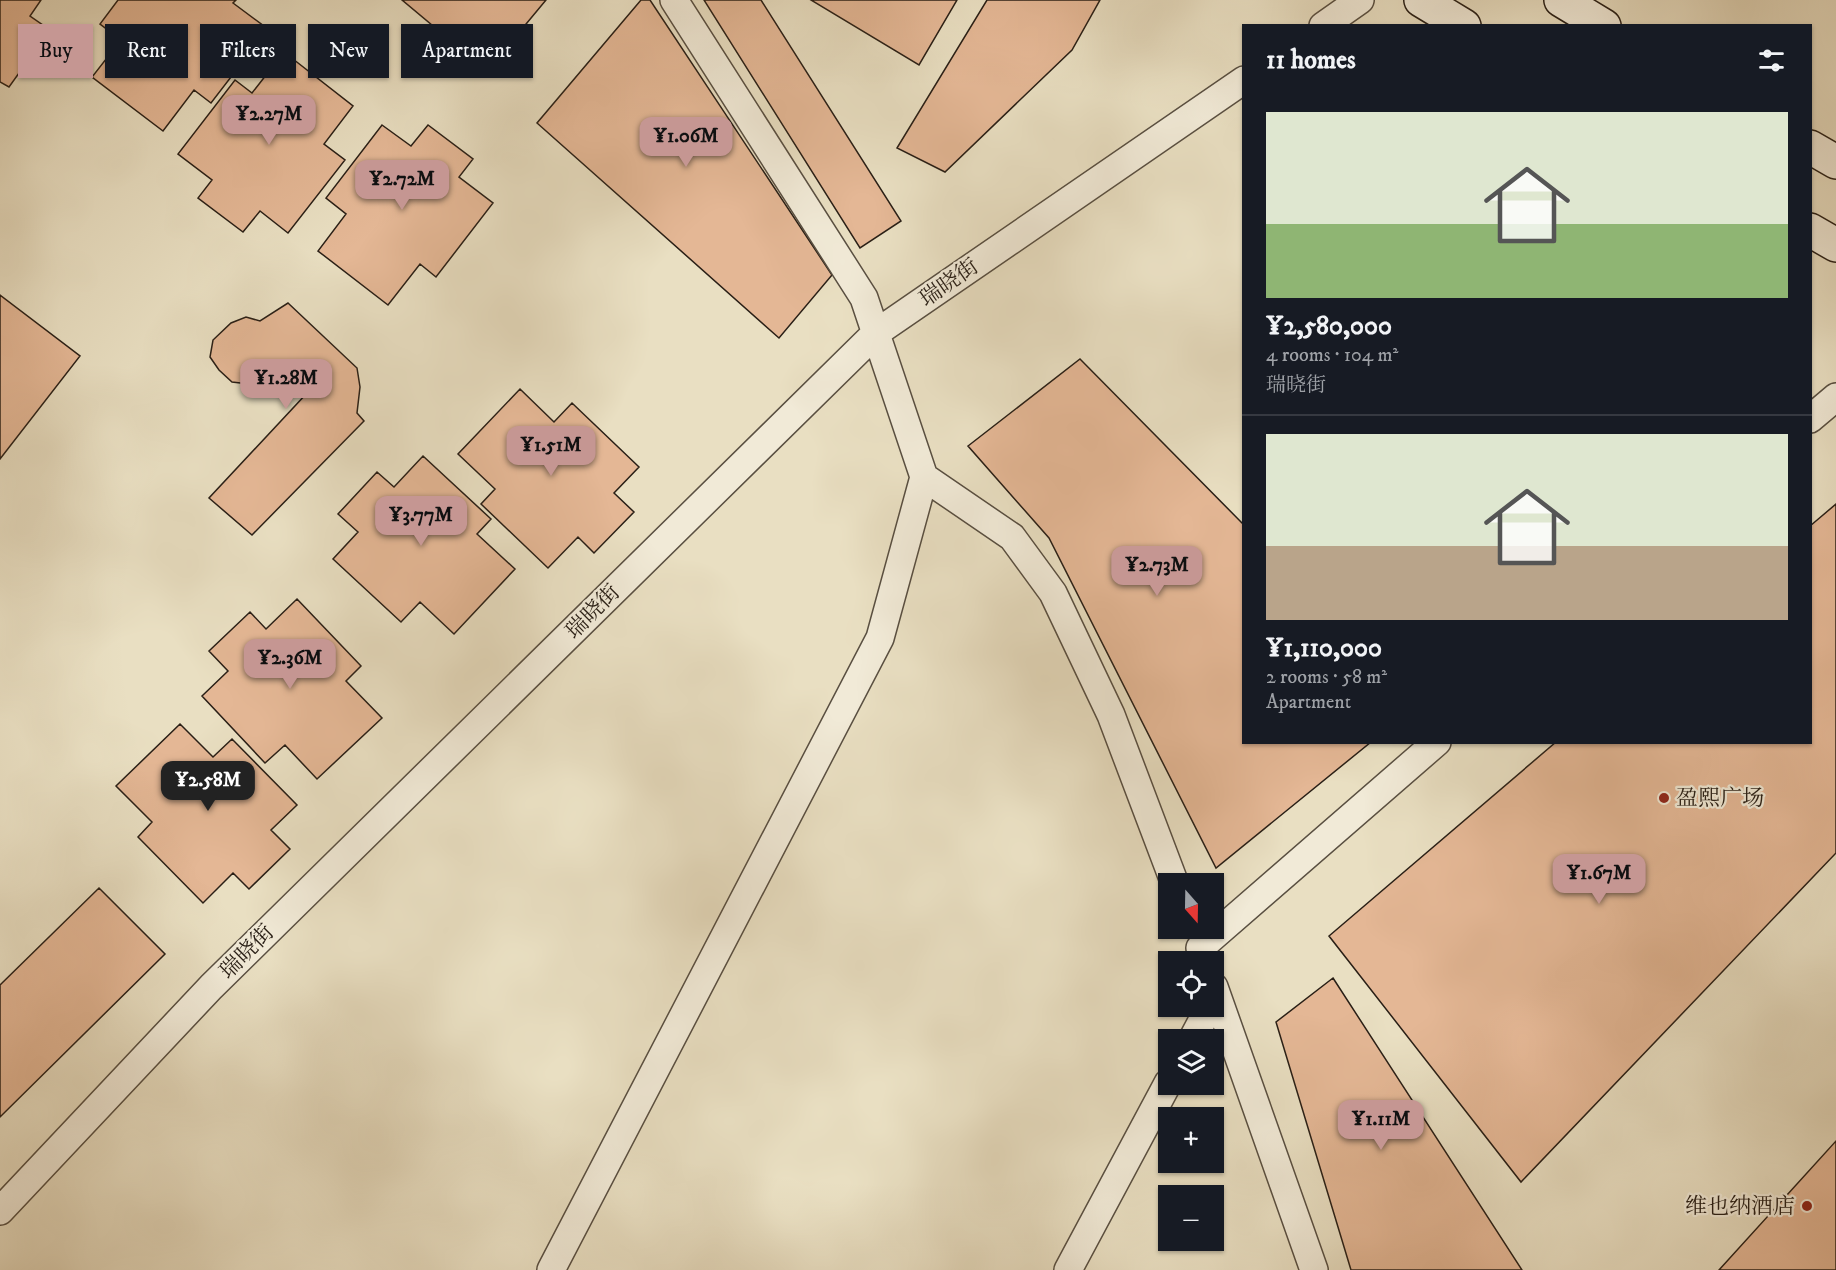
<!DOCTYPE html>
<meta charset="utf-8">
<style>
body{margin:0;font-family:"IM FELL DW Pica","Noto Serif SC",serif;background:#20242c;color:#f1f3f6;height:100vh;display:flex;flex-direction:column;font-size:22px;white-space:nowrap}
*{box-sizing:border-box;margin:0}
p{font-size:20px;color:#9ea1a6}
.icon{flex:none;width:33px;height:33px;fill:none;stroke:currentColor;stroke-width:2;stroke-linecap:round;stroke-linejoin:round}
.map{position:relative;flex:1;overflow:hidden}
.sheet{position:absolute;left:1242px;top:24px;width:570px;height:720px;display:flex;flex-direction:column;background:#171b24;border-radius:0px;box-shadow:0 2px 4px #0004}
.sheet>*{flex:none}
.banner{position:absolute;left:18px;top:24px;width:570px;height:54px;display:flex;gap:12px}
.needle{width:39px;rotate:160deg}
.fabs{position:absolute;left:1158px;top:873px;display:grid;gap:12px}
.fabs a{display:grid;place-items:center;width:66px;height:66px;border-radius:0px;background:#171b24;box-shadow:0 2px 4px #0004;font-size:30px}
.price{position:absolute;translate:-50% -51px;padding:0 14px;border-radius:12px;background:#c59692;color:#111;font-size:20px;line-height:39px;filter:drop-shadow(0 2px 3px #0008)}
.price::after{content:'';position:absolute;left:50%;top:36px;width:18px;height:14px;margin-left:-9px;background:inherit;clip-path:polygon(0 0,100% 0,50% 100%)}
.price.on{background:#222;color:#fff}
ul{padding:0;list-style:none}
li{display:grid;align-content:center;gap:12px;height:318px;padding:0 24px}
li+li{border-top:2px solid #363941}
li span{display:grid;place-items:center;height:186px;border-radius:0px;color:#555}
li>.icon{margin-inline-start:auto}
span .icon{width:108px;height:108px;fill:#fffc;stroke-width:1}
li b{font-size:26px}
h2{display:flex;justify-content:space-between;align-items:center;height:72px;padding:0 24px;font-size:26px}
.pill{padding:0 21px;border-radius:0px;background:#171b24;box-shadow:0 2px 4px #0004;font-size:21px;line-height:54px}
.pill.on{background:#c59692;color:#111}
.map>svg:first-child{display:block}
.building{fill:#e4b795;stroke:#291f16;stroke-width:1.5}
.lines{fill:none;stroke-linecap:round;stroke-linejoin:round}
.street-casing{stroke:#594f41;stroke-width:30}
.secondary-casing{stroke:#291f16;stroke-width:36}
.street{stroke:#f1ead7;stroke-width:27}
.secondary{stroke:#f1ead7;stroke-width:33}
.poi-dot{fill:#8f2418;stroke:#f1ead7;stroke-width:2}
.labels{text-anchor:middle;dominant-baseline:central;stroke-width:4.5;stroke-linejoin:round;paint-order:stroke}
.street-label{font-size:22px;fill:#291f16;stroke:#f1ead7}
.poi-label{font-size:22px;fill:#291f16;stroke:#f1ead7;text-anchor:start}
</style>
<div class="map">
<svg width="1836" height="1270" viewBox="0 0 1836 1270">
<rect width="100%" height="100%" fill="#e9dfc2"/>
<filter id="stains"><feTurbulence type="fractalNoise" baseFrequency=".00333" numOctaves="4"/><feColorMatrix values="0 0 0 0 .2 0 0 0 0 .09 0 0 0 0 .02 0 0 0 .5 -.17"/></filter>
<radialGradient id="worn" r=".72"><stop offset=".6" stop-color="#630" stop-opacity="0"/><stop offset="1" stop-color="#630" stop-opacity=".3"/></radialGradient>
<path class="building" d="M0,0H41L30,16L50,30L9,87L0,82Z
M118,0H236L233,3L268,29L211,103L194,90L163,131L92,77L121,40L100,24Z
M402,0H546L487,71Z
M641,0H650L832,275L779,338L537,123Z
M704,0H761L901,221L860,248Z
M811,0H957L919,65Z
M987,0H1100L1072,50L945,172L897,148Z
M284,52L353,106L324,144L345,160L288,233L260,211L243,232L198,198L212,180L178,154L235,80L252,93Z
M382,125L411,146L428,125L473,159L459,177L493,203L436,277L420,264L388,305L318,251L346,214L326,198Z
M0,295L80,356L0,459Z
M288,303L357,368L360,387L357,413L364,421L252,535L209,498L307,393L275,364L263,377L249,384L232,382L219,370L210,357L213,340L231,323L246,317L260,321Z
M1080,359L1244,525V742H1371L1216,868L1049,538L968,446Z
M520,389L554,422L572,403L639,467L614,493L634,512L594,553L578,537L548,568L481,504L495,489L458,454Z
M423,456L491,519L477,534L515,569L454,634L420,602L401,622L333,559L358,532L338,514L377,472L394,487Z
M1836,504V853L1521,1182L1329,936L1556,742H1810V526Z
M297,599L361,666L346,681L382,718L317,779L285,745L265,763L202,696L228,671L209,651L250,612L266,629Z
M180,724L213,757L232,739L297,805L271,830L290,849L249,889L233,873L203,903L138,837L152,822L116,786Z
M99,888L165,954L0,1117V985Z
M1333,978L1522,1270H1351L1276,1022Z
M1836,1141V1270H1719Z"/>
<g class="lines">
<g class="street-casing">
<path id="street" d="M1323,26L1360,0
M1810,419L1836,397
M924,477L1012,537L1053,593L1111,715L1175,884
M1200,948L1437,742
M1214,987L1314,1270
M1192,1040L1210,1006
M0,1211L211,987L876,333L1244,80
M551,1270L880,638L924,477L864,298L674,0
M1068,1270L1168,1083"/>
</g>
<g class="secondary-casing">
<path id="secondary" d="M1421,0L1464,26
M1561,0L1604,26
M1810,147L1836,162
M1810,230L1836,245"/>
</g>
<use href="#street" class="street"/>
<use href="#secondary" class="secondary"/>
</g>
<g class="poi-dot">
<circle cx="1664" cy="798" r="6"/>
<circle cx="1807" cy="1206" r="6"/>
</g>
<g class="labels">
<g class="street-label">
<text transform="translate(949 283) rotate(-35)">瑞晓街</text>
<text transform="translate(593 612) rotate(-45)">瑞晓街</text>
<text transform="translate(247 952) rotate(-45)">瑞晓街</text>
</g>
<g class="poi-label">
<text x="1676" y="798">盈熙广场</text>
<text x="1795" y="1206" text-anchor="end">维也纳酒店</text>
</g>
</g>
<rect width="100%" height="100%" filter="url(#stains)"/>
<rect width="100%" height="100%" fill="url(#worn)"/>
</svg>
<div class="fabs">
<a><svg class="needle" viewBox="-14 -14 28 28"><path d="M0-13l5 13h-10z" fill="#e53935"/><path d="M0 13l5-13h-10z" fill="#9ea1a6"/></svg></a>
<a><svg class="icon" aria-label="locate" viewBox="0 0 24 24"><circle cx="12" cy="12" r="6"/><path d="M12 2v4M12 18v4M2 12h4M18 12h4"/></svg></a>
<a><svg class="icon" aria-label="layers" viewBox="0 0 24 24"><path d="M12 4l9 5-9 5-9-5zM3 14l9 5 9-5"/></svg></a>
<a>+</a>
<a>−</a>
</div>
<b class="price" style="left:269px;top:146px">¥2.27M</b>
<b class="price" style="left:686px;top:168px">¥1.06M</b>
<b class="price" style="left:402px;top:211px">¥2.72M</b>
<b class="price" style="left:286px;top:410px">¥1.28M</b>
<b class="price" style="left:551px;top:477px">¥1.51M</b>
<b class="price" style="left:421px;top:547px">¥3.77M</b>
<b class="price" style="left:1157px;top:597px">¥2.73M</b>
<b class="price" style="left:290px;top:690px">¥2.36M</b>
<b class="price on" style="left:208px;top:812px">¥2.58M</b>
<b class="price" style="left:1599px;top:905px">¥1.67M</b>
<b class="price" style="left:1381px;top:1151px">¥1.11M</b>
<div class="banner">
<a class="pill on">Buy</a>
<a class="pill">Rent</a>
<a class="pill">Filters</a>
<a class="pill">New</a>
<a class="pill">Apartment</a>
</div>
<section class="sheet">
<h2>11 homes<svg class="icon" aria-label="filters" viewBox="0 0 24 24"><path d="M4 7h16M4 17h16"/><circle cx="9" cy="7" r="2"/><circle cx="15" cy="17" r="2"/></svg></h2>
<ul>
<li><span style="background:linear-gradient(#dfe7d0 60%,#8fb573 0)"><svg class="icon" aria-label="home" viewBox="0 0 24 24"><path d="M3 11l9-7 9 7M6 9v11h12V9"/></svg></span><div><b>¥2,580,000</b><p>4 rooms · 104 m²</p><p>瑞晓街</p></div></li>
<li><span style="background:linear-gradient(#dfe7d0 60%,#b9a48a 0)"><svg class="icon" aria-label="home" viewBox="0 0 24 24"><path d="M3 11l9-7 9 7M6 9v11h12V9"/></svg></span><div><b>¥1,110,000</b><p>2 rooms · 58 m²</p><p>Apartment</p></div></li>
</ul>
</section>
</div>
